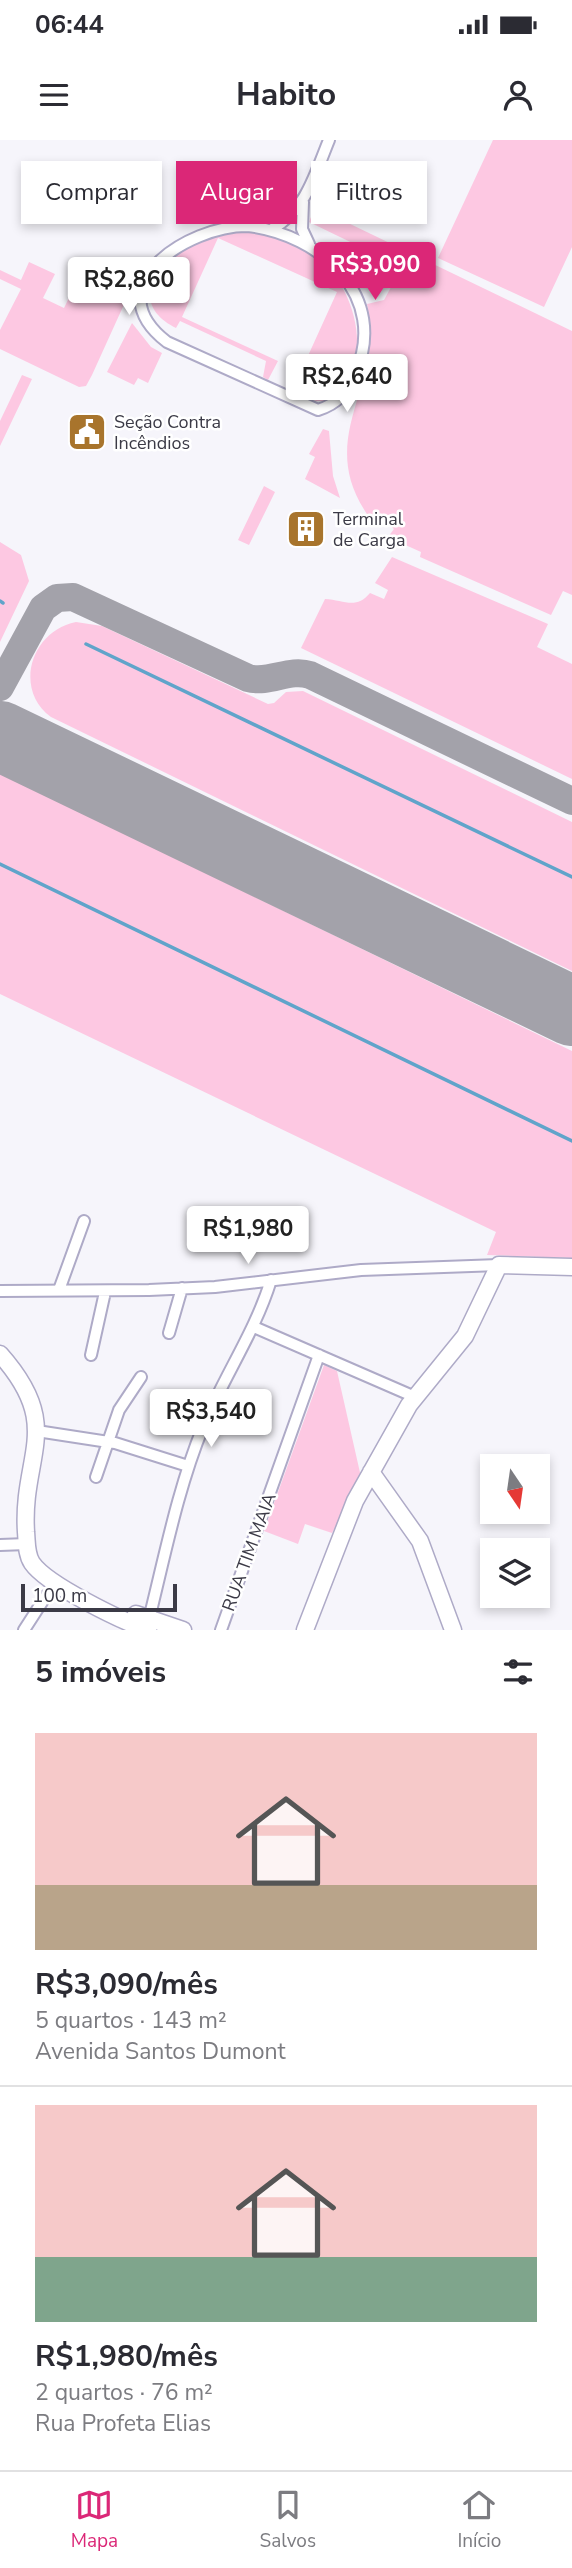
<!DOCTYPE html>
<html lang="pt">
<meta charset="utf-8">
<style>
body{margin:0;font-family:"Nunito Sans",sans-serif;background:#f2f2f3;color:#2b2b33;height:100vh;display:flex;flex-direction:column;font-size:26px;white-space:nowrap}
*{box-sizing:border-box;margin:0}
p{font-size:23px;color:#7c7c81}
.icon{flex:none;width:38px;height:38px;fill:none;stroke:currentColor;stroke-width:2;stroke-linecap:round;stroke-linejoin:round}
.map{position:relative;height:1490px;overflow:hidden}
.drawer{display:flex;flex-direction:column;background:#fff;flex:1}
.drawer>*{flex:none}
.top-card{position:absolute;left:21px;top:21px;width:530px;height:63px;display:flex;gap:14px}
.needle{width:46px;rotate:167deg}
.fabs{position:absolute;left:480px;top:1314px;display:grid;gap:14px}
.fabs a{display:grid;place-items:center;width:70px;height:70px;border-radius:0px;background:#fff;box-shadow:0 4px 10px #0003;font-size:35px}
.scale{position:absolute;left:21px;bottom:18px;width:156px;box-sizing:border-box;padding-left:7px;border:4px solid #3b3a46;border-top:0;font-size:19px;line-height:24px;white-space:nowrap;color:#3b3a46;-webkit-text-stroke:5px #fff;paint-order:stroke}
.price{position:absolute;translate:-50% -60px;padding:0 16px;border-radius:7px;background:#fff;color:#222;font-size:23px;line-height:46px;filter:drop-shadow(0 2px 4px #0008)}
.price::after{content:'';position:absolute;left:50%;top:42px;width:21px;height:16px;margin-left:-10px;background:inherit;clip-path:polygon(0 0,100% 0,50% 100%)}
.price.active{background:#db2777;color:#fff}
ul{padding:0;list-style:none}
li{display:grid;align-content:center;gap:14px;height:371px;padding:0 35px}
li+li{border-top:2px solid #e1e1e2}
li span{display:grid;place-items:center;height:217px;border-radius:0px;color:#555}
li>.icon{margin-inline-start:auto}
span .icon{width:126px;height:126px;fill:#fffc;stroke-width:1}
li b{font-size:30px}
h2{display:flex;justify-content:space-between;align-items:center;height:84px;padding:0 35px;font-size:30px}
.pill{padding:0 24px;border-radius:0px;background:#fff;box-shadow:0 4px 10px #0003;font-size:24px;line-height:63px}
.pill.active{background:#db2777;color:#fff}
.status{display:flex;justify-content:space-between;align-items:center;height:49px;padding:0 35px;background:#fff;direction:ltr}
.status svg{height:19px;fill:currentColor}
header{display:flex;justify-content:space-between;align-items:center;height:91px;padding:0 35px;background:#fff;font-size:32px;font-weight:700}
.dock{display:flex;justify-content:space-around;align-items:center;height:98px;border-top:2px solid #e1e1e2;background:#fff;font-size:19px;color:#7c7c81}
.dock a{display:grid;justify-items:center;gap:4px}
.dock .active{color:#db2777}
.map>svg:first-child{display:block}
.green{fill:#fdc8e2}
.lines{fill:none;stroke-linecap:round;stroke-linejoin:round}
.stream{stroke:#60a4ca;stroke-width:3.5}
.taxiway{stroke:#a3a2aa;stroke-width:28}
.runway{stroke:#a3a2aa;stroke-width:70}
.street-casing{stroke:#aeaac7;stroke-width:14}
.secondary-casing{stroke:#aeaac7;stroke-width:19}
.street{stroke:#fff;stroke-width:10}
.secondary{stroke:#fff;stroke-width:16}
.labels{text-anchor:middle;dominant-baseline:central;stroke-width:5;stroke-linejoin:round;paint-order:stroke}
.poi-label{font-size:18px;fill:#3b3a46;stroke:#fff;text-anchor:start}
.street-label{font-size:18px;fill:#3b3a46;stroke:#fff}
</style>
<div class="status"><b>06:44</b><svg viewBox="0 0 49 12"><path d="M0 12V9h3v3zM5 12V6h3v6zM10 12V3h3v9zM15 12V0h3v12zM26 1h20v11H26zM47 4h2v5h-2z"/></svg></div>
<header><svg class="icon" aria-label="menu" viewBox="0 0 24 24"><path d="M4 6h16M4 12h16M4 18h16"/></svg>Habito<svg class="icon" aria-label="person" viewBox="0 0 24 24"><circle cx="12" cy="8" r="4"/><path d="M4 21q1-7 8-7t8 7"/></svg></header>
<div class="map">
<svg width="572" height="1490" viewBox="0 0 572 1490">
<rect width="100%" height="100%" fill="#f6f5fb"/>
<path class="green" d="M493,0H572V107L544,167L438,118Z
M315,67L572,191V455L563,451L551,475L420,417L421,412L401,403L398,407L388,397L394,389L381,379L375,385C308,300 385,253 367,164L384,160L402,127L309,82Z
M238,92C263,93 289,98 311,112C355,141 380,226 328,261H316L292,251L337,152L218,98L182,177L278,221L268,240L263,237L266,221L180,181L176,188C160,180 149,169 149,150C164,111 199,96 238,92Z
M88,119L95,122L92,128L99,131L104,124L136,138L92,235L86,246L79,247L0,209V190L21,149L0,139V130L21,140L29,122L55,134L43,158L64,168Z
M132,183L151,207L162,213L148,243L138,238L134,245L107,232Z
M22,235L32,239L0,306V281Z
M323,289L329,291L333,336L340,358L305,339L315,317L309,314Z
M264,346L275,352L249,405L238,400Z
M0,402L21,415L29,441L0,502Z
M392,417L548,484L537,507L572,524V639L301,508L325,459C344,460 356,470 370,453L384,459L388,450L375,443Z
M76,482L102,486L268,564L274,563L286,552L303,551L572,682V831L51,577C13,549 31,491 76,482Z
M0,633L572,911V1118L487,1115L496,1092L0,854Z
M324,1225L337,1231L361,1337L332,1393L305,1384L298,1404L264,1391Z"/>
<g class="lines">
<path class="stream" d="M0,461L3,463
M86,504L572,737
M0,724L572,1001"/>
<path class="taxiway" d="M0,547L43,468L57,458L73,457L248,538C270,544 289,528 310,535L572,661
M0,591L6,599"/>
<path class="runway" d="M0,596L572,871"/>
<g class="street-casing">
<path id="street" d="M303,62L302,89L309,104
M247,86C320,94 390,156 355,234C347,253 337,264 318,270L167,202C94,146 188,86 247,86Z
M272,89C306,70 315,34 329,0
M59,1150L84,1081
M0,1151L149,1150L215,1147L361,1130L499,1125
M254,1187L415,1257
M169,1193L182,1148
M91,1215L105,1152
M37,1291L115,1303L188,1326
M96,1337L119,1270L141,1237
M0,1405L27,1404
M149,1479C165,1415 178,1348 203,1287C224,1236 255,1192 271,1140
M24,1490L55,1442
M221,1490L319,1215"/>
</g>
<g class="secondary-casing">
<path id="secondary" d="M0,1214C65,1287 21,1315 26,1392C27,1402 26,1414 32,1423C47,1445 122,1481 148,1490
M371,1332L420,1401L453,1490
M136,1474L183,1490
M305,1490L355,1361L409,1265L465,1196L499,1125L572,1127"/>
</g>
<use href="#street" class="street"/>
<use href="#secondary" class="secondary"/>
</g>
<defs>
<g id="civic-square" transform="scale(2.0125)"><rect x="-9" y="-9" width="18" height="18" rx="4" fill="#a8742c" stroke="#fff"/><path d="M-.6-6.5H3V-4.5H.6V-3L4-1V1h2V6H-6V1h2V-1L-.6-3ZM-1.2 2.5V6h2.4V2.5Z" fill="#fff"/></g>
<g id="building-square" transform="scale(2.0125)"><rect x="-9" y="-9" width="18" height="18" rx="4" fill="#a8742c" stroke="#fff"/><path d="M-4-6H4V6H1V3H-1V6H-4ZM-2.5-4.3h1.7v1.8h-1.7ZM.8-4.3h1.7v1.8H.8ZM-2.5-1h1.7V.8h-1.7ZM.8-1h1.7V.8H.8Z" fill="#fff"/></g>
</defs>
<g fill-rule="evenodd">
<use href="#civic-square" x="87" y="292"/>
<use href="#building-square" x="306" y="389"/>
</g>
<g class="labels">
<g class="poi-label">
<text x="114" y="282">Seção Contra<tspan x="114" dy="21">Incêndios</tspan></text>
<text x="333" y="379">Terminal<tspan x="333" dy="21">de Carga</tspan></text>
</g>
<g class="street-label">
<text transform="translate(249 1412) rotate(-70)">RUA TIM MAIA</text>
</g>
</g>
</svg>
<div class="fabs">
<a><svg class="needle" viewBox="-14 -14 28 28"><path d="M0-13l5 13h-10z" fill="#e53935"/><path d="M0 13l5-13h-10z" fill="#7c7c81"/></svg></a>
<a><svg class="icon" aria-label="layers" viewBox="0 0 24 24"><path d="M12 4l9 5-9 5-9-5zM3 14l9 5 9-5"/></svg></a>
</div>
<div class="scale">100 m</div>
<b class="price active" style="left:375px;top:162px">R$3,090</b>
<b class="price" style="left:129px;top:177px">R$2,860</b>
<b class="price" style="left:347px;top:274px">R$2,640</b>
<b class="price" style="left:248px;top:1126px">R$1,980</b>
<b class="price" style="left:211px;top:1309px">R$3,540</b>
<div class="top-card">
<a class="pill">Comprar</a>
<a class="pill active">Alugar</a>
<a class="pill">Filtros</a>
</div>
</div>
<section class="drawer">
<h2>5 imóveis<svg class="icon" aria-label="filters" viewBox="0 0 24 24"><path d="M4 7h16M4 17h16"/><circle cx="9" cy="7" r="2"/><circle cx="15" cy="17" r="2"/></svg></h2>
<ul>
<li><span style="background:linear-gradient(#f6c9c9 70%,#b9a48a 0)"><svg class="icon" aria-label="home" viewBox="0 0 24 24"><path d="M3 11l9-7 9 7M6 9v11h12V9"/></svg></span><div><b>R$3,090/mês</b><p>5 quartos · 143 m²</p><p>Avenida Santos Dumont</p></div></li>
<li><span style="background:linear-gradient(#f6c9c9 70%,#7fa58c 0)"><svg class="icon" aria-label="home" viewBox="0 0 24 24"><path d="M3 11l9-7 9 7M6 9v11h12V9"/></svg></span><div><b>R$1,980/mês</b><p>2 quartos · 76 m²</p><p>Rua Profeta Elias</p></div></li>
</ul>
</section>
<nav class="dock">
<a class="active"><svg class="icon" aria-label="map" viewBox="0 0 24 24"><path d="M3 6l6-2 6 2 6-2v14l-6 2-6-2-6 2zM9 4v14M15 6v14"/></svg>Mapa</a>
<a><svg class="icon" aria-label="saved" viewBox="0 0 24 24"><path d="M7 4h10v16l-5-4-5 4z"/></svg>Salvos</a>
<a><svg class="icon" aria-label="home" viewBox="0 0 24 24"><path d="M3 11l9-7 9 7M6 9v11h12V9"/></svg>Início</a>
</nav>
